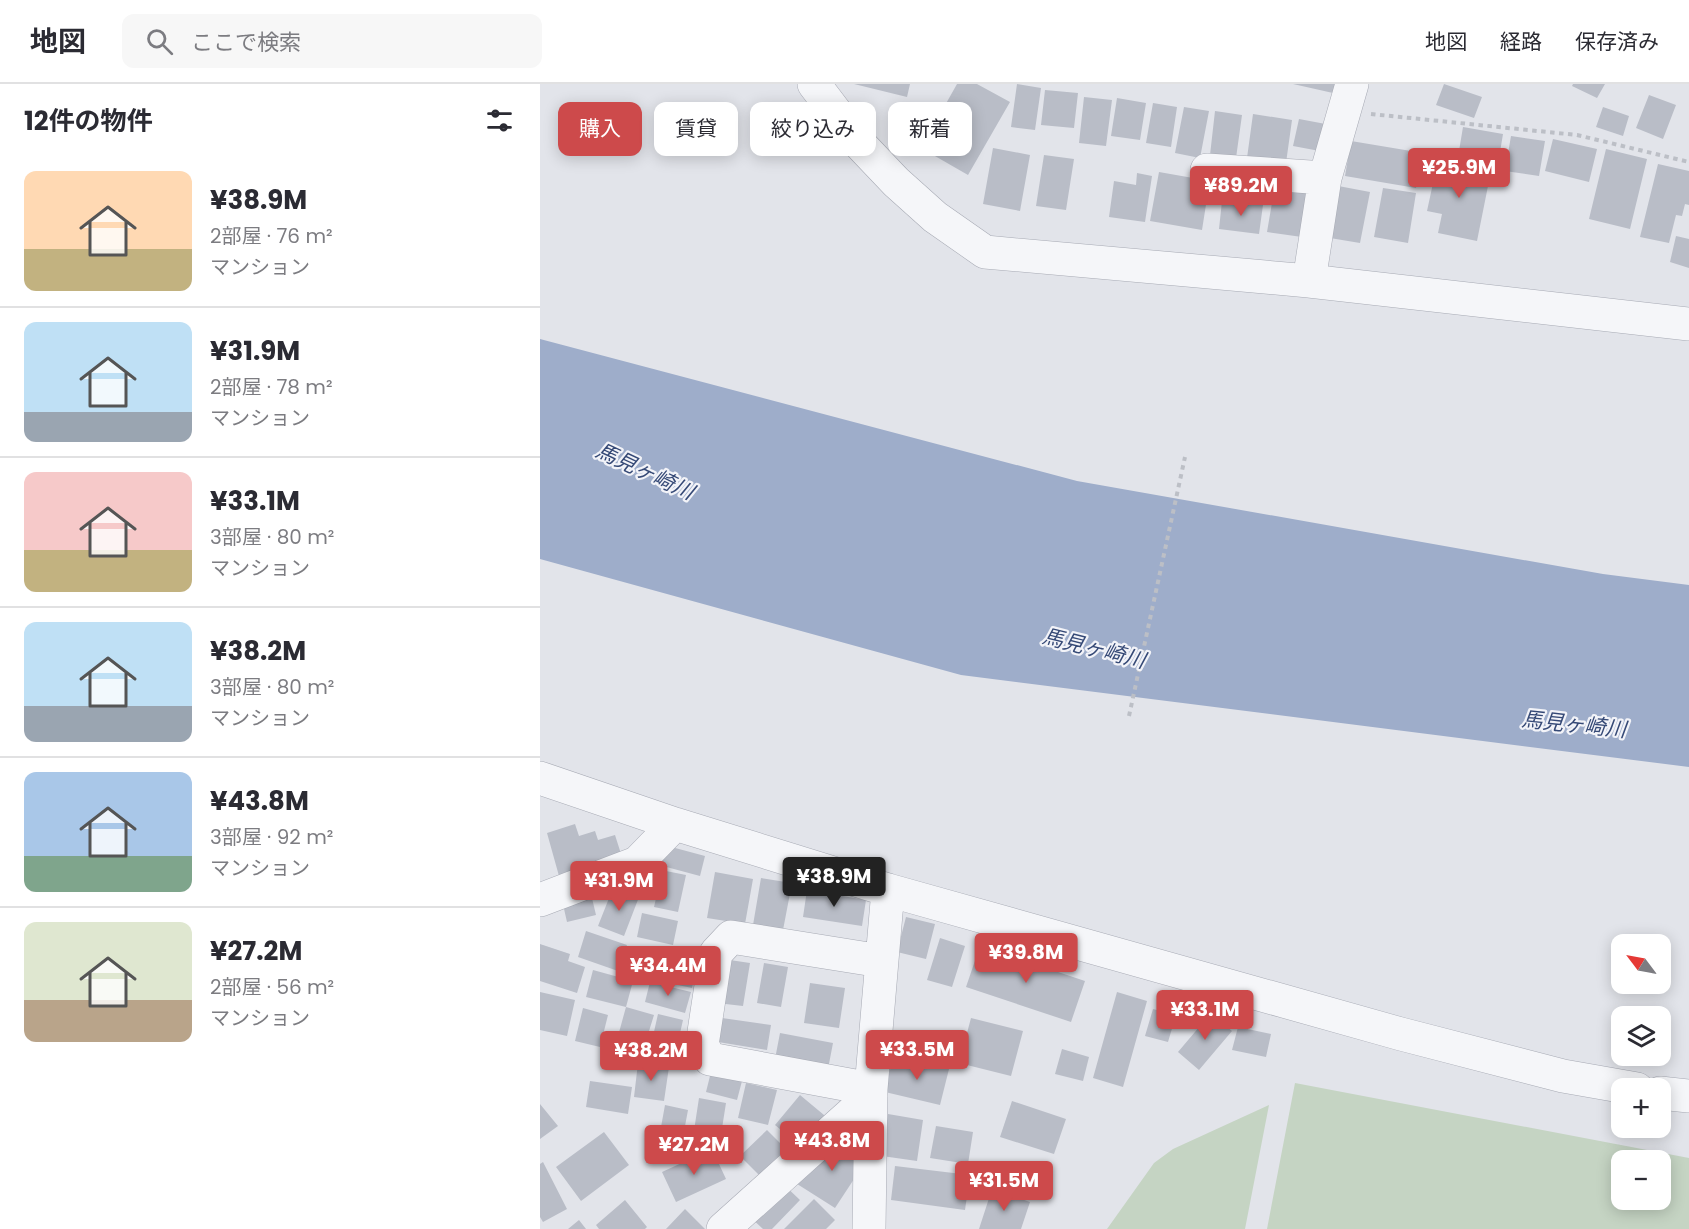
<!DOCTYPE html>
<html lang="ja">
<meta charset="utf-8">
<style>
body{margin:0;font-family:Poppins,"Noto Sans JP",sans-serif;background:#f7f7f7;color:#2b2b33;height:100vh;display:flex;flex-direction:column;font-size:22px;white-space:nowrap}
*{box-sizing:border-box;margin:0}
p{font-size:20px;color:#7c7c81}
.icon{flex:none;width:33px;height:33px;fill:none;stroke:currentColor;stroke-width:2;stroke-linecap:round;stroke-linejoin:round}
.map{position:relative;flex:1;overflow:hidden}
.sheet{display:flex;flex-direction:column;background:#fff;width:540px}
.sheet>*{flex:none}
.banner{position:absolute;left:18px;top:18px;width:570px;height:54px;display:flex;gap:12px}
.needle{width:39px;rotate:302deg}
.buttons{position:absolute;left:1071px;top:850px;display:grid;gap:12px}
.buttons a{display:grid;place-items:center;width:60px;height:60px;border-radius:12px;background:#fff;box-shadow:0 3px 15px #0003;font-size:30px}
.price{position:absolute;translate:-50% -51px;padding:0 14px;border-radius:6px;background:#cd4a4b;color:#fff;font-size:20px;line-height:39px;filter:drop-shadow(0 2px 3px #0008)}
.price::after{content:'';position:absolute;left:50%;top:36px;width:18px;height:14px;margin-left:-9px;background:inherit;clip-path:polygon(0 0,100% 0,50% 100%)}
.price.current{background:#222;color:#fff}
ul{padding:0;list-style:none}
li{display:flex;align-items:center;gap:18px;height:150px;padding:0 24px}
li+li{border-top:2px solid #e1e1e2}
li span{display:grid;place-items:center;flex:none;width:168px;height:120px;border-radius:12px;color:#555}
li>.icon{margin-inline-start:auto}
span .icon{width:72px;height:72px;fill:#fffc;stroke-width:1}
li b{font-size:26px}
h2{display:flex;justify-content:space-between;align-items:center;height:72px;padding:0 24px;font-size:26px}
.tag{padding:0 21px;border-radius:12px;background:#fff;box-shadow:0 3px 15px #0003;font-size:21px;line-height:54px}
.tag.current{background:#cd4a4b;color:#fff}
header{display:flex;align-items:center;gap:36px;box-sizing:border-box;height:84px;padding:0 30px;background:#fff;border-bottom:2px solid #e1e1e2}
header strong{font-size:28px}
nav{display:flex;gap:33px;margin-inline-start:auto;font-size:21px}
.search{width:420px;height:54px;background:#f7f7f7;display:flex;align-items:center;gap:15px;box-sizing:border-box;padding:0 21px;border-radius:12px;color:#7c7c81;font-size:22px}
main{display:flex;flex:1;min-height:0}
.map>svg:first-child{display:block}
.green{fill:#c5d4c3;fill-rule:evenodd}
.water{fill:#9eadca}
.building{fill:#b9bdc7}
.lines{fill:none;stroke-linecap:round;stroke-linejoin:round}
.minor-casing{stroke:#a7aab4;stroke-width:34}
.path{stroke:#bcbfc6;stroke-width:4;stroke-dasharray:4.5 4.5;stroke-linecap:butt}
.minor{stroke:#f5f6f9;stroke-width:33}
.labels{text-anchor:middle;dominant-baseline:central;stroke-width:4.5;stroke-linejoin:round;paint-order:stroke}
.water-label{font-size:21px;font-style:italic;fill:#354976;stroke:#f2f3f8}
</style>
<header>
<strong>地図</strong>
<div class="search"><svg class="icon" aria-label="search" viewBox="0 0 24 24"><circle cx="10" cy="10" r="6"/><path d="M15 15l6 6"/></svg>ここで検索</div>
<nav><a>地図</a><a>経路</a><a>保存済み</a></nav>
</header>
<main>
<section class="sheet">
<h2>12件の物件<svg class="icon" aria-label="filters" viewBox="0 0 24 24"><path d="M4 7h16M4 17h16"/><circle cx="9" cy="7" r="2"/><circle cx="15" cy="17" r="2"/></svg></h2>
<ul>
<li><span style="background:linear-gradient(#ffd9b3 65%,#c2b280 0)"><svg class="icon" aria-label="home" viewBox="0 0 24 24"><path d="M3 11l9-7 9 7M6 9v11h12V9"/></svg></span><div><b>¥38.9M</b><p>2部屋 · 76 m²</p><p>マンション</p></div></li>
<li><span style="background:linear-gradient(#bfe0f5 75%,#9aa5b1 0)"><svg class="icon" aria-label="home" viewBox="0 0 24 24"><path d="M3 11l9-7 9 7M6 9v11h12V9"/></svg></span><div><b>¥31.9M</b><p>2部屋 · 78 m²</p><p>マンション</p></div></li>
<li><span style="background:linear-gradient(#f6c9c9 65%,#c2b280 0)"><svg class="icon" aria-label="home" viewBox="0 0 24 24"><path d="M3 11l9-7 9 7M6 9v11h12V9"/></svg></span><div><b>¥33.1M</b><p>3部屋 · 80 m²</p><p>マンション</p></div></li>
<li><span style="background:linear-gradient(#bfe0f5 70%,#9aa5b1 0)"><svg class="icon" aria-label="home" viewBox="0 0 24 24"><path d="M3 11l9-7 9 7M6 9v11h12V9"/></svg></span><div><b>¥38.2M</b><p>3部屋 · 80 m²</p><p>マンション</p></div></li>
<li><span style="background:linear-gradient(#a9c7e8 70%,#7fa58c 0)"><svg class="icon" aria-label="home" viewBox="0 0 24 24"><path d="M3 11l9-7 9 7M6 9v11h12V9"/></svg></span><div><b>¥43.8M</b><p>3部屋 · 92 m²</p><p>マンション</p></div></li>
<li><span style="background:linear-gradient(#dfe7d0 65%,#b9a48a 0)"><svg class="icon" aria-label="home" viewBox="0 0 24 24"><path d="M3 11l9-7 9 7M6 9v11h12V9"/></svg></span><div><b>¥27.2M</b><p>2部屋 · 56 m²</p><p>マンション</p></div></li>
</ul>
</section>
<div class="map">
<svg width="1149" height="1145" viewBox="0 0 1149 1145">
<rect width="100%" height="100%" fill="#e2e4ea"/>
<path class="green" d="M755,999L1149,1074V1145H727ZM1082,1077H1120V1116H1082Z
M729,1021L705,1145H567L614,1079L633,1065Z"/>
<path class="water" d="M0,255L537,397L1063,490L1149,501V683L421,591L0,475Z"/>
<path class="building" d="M314,0H370L367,13Z
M417,0H437L470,18L428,91L381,64Z
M477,0L501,4L495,46L471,43Z
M753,0H795L793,9Z
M904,0L942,13L934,34L896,21Z
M1033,0H1065L1057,14L1032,2Z
M505,6L538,9L534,44L501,41Z
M1109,11L1136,21L1123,55L1096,44Z
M544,13L572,16L566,62L539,59Z
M577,14L606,19L600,56L571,52Z
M613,19L637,23L631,63L606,59Z
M644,23L669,27L660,74L635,69Z
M1063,23L1089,32L1083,52L1056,43Z
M675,27L702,31L696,74L670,71Z
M713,30L752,36L746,79L707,74Z
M759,35L791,41L785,68L753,62Z
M923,43L963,50L958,80L918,73Z
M971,52L1005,57L999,92L965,87Z
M1013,55L1057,65L1049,98L1005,87Z
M811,57L883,69L876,104L805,92Z
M453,64L490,71L480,127L443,120Z
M1066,65L1107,75L1090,145L1049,135Z
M504,71L534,75L526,126L496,122Z
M898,76L951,87L937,157L898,149L902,130L887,127Z
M1118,80L1149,87V121L1145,120L1142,132L1136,131L1129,159L1100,153Z
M619,88L653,94L651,105L668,108L662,146L610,137Z
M597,89L612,92L605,138L569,133L574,97L596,101Z
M735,101L769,107L762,153L727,148Z
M793,101L830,108L820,159L784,153Z
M843,104L876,109L868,159L834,153Z
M682,117L723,121L719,150L679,145Z
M1136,152L1149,155V184L1130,178Z
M35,740L39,752L55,747L58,756L75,751L82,773L19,792L7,749Z
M124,761L165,772L160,792L119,781Z
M106,783L146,791L138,828L114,823L117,810L101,807Z
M175,788L213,795L205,840L167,834Z
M221,794L252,799L243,846L213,841Z
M73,804L99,813L84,852L58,842Z
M267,806L326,816L322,842L263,833Z
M51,810L56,831L27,838L22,816Z
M102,829L138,837L133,861L97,853Z
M366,833L395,840L386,875L357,868Z
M46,847L87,861L78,887L38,873Z
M400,854L425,862L412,903L387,896Z
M0,860L30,870L28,877L45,883L37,909L0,897Z
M122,862L159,870L152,904L95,892L100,869L119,873Z
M440,862L545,897L531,938L426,903Z
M183,875L210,879L203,922L177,919Z
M224,879L248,883L241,923L217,919Z
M53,886L93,897L86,923L46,913Z
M110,898L151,908L145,929L105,918Z
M270,899L305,904L299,944L264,939Z
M0,908L35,916L27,952L0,946Z
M577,908L607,917L583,1003L553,994Z
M86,923L114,931L105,960L78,952Z
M43,924L68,931L60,963L35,957Z
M613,925L636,931L628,958L605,952Z
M671,929L692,947L659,986L638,968Z
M118,930L143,936L136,967L111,961Z
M182,934L231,941L227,966L178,958Z
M431,934L483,947L471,992L419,979Z
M698,943L731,950L726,973L692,966Z
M240,949L293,959L288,985L235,975Z
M522,965L549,973L543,997L515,990Z
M353,973L409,985L400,1021L345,1008Z
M98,979L129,983L124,1017L94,1013Z
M171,988L202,997L197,1016L166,1008Z
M50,997L92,1003L88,1030L46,1023Z
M206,999L237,1006L228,1041L198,1034Z
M260,1011L290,1036L265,1066L235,1041Z
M159,1014L186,1019L180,1057L153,1053Z
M472,1017L526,1035L514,1070L460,1053Z
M0,1020L18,1042L0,1055Z
M125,1021L148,1026L142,1058L119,1054Z
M348,1030L383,1036L377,1077L342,1072Z
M396,1042L433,1048L428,1080L390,1074Z
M314,1043L316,1092L295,1124L254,1098Z
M227,1046L246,1065L219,1091L200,1072Z
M64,1048L89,1081L41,1117L16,1083Z
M172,1065L186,1095L136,1118L122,1088Z
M3,1078L27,1125L3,1138L0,1133V1080Z
M355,1082L430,1091L425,1126L351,1116Z
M241,1098L260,1116L232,1145H223L209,1132Z
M452,1105L490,1118L481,1145H439Z
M274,1115L295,1136L286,1145H244Z
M85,1116L107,1143L105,1145H59L56,1141Z
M145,1125L165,1145H126Z
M39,1136L46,1145H28Z"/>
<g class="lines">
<g class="minor-casing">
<path id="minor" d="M274,0L318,58L356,98L395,133L445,168L769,197L1149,240
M667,86L785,94
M769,197L785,94L812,0
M0,694L135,740L348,806L861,950L1023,992L1097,1005
M0,816L97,779L135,740
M331,1005L170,975L162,961L176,869L191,853L341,877
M1120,1009L1149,1012
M183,1145L331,1012
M329,1145L331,1005L348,806"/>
</g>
<path class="path" d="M831,30L1037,51L1149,78
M589,632L645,373"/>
<use href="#minor" class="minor"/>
</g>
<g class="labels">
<g class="water-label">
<text transform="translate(105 387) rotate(25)">馬見ヶ崎川</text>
<text transform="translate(554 564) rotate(14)">馬見ヶ崎川</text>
<text transform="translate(1034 640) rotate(6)">馬見ヶ崎川</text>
</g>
</g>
</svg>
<div class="buttons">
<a><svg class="needle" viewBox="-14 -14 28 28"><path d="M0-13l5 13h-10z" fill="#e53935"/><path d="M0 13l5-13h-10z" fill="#7c7c81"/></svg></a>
<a><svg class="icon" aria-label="layers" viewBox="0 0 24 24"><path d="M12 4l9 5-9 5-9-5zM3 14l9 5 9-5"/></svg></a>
<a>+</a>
<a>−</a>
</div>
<b class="price" style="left:919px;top:115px">¥25.9M</b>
<b class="price" style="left:701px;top:133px">¥89.2M</b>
<b class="price current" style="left:294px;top:824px">¥38.9M</b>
<b class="price" style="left:79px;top:828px">¥31.9M</b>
<b class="price" style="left:486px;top:900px">¥39.8M</b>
<b class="price" style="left:128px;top:913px">¥34.4M</b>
<b class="price" style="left:665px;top:957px">¥33.1M</b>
<b class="price" style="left:377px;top:997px">¥33.5M</b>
<b class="price" style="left:111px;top:998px">¥38.2M</b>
<b class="price" style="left:292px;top:1088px">¥43.8M</b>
<b class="price" style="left:154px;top:1092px">¥27.2M</b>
<b class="price" style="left:464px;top:1128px">¥31.5M</b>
<div class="banner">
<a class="tag current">購入</a>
<a class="tag">賃貸</a>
<a class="tag">絞り込み</a>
<a class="tag">新着</a>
</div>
</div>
</main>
